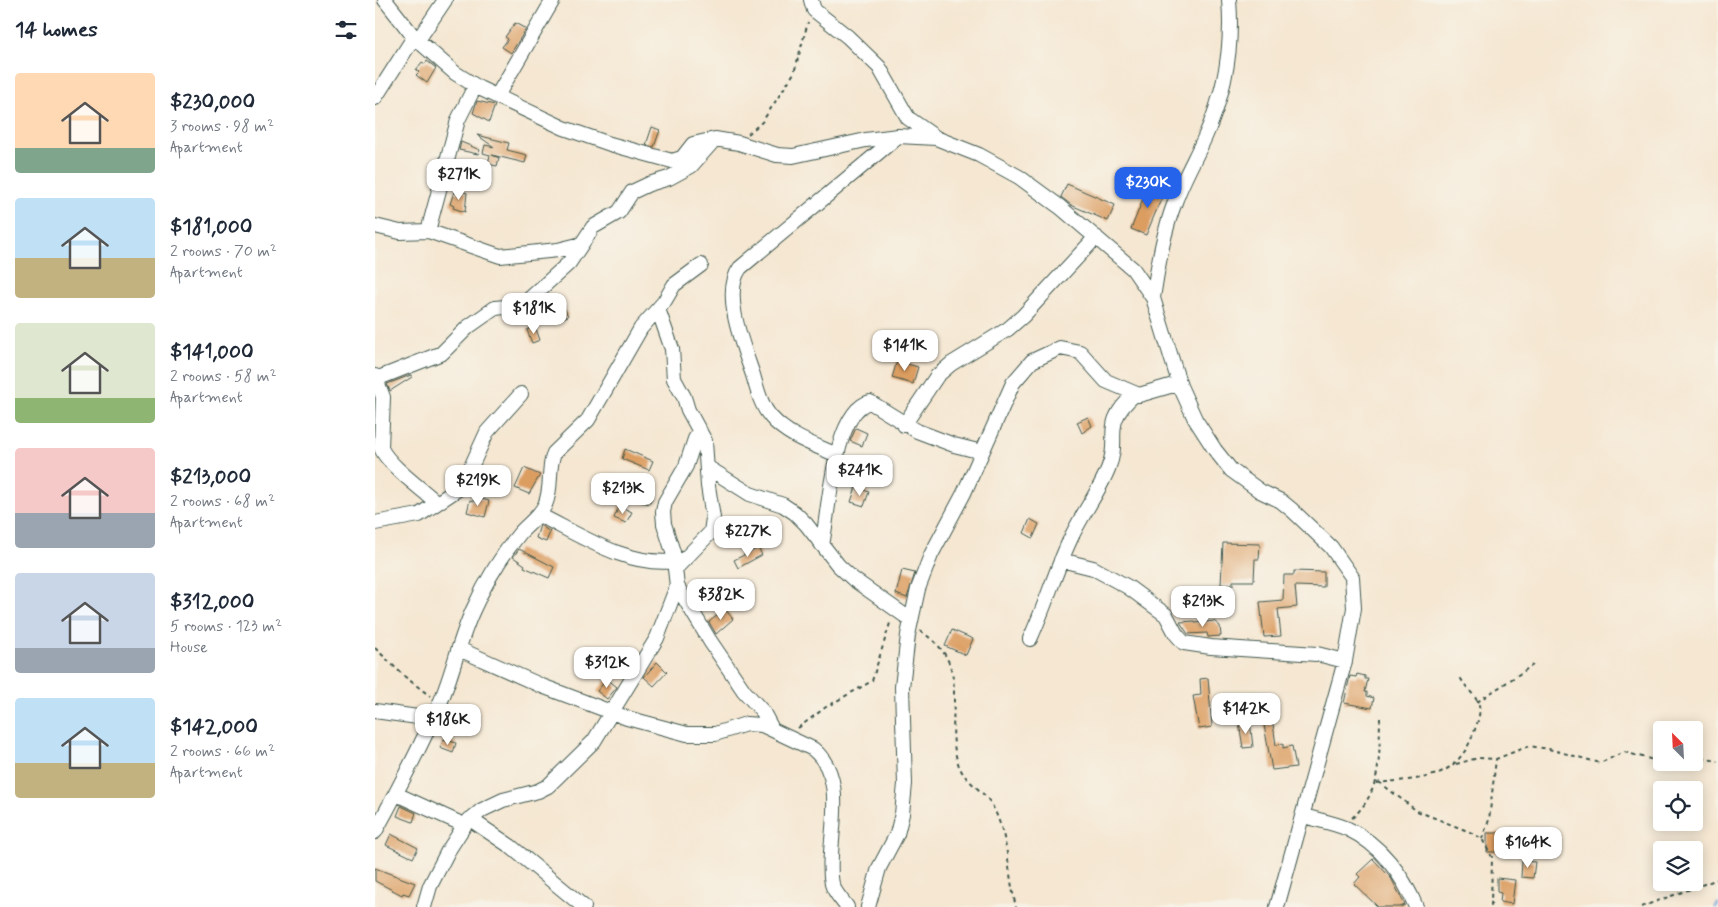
<!DOCTYPE html>
<meta charset="utf-8">
<style>
body{margin:0;font-family:Mynerve,sans-serif;background:#f6f6f7;color:#1f2937;height:100vh;display:flex;flex-direction:column;font-size:19px;white-space:nowrap}
*{box-sizing:border-box;margin:0}
p{font-size:16px;color:#747a83}
.icon{flex:none;width:28px;height:28px;fill:none;stroke:currentColor;stroke-width:2;stroke-linecap:round;stroke-linejoin:round}
.map{position:relative;flex:1;overflow:hidden}
.panel{display:flex;flex-direction:column;background:#fff;width:375px}
.panel>*{flex:none}
.needle{width:32px;rotate:336deg}
.tools{position:absolute;left:1278px;top:721px;display:grid;gap:10px}
.tools a{display:grid;place-items:center;width:50px;height:50px;border-radius:5px;background:#fff;box-shadow:0 2px 12px #0003;font-size:25px}
.price{position:absolute;translate:-50% -42px;padding:0 11px;border-radius:10px;background:#fff;color:#222;font-size:16px;line-height:32px;filter:drop-shadow(0 1px 2px #0008)}
.price::after{content:'';position:absolute;left:50%;top:30px;width:15px;height:11px;margin-left:-8px;background:inherit;clip-path:polygon(0 0,100% 0,50% 100%)}
.price.on{background:#2563eb;color:#fff}
ul{padding:0;list-style:none}
li{display:flex;align-items:center;gap:15px;height:125px;padding:0 15px}
li span{display:grid;place-items:center;flex:none;width:140px;height:100px;border-radius:5px;color:#555}
li>.icon{margin-inline-start:auto}
span .icon{width:60px;height:60px;fill:#fffc;stroke-width:1}
li b{font-size:21px}
h2{display:flex;justify-content:space-between;align-items:center;height:60px;padding:0 15px;font-size:21px}
main{display:flex;flex:1;min-height:0}
.map>svg:first-child{display:block}
.lines{fill:none;stroke-linecap:round;stroke-linejoin:round}
.stream{stroke:#699ed5;stroke-width:3}
.building{fill:#dc9d61}
.minor-casing{stroke:#3f564c;stroke-width:16}
.path{stroke:#3f564c;stroke-width:2;stroke-dasharray:4 4;stroke-linecap:butt}
.minor{stroke:#fff;stroke-width:14}
</style>
<main>
<section class="panel">
<h2>14 homes<svg class="icon" aria-label="filters" viewBox="0 0 24 24"><path d="M4 7h16M4 17h16"/><circle cx="9" cy="7" r="2"/><circle cx="15" cy="17" r="2"/></svg></h2>
<ul>
<li><span style="background:linear-gradient(#ffd9b3 75%,#7fa58c 0)"><svg class="icon" aria-label="home" viewBox="0 0 24 24"><path d="M3 11l9-7 9 7M6 9v11h12V9"/></svg></span><div><b>$230,000</b><p>3 rooms · 98 m²</p><p>Apartment</p></div></li>
<li><span style="background:linear-gradient(#bfe0f5 60%,#c2b280 0)"><svg class="icon" aria-label="home" viewBox="0 0 24 24"><path d="M3 11l9-7 9 7M6 9v11h12V9"/></svg></span><div><b>$181,000</b><p>2 rooms · 70 m²</p><p>Apartment</p></div></li>
<li><span style="background:linear-gradient(#dfe7d0 75%,#8fb573 0)"><svg class="icon" aria-label="home" viewBox="0 0 24 24"><path d="M3 11l9-7 9 7M6 9v11h12V9"/></svg></span><div><b>$141,000</b><p>2 rooms · 58 m²</p><p>Apartment</p></div></li>
<li><span style="background:linear-gradient(#f6c9c9 65%,#9aa5b1 0)"><svg class="icon" aria-label="home" viewBox="0 0 24 24"><path d="M3 11l9-7 9 7M6 9v11h12V9"/></svg></span><div><b>$213,000</b><p>2 rooms · 68 m²</p><p>Apartment</p></div></li>
<li><span style="background:linear-gradient(#c9d6e8 75%,#9aa5b1 0)"><svg class="icon" aria-label="home" viewBox="0 0 24 24"><path d="M3 11l9-7 9 7M6 9v11h12V9"/></svg></span><div><b>$312,000</b><p>5 rooms · 123 m²</p><p>House</p></div></li>
<li><span style="background:linear-gradient(#bfe0f5 65%,#c2b280 0)"><svg class="icon" aria-label="home" viewBox="0 0 24 24"><path d="M3 11l9-7 9 7M6 9v11h12V9"/></svg></span><div><b>$142,000</b><p>2 rooms · 66 m²</p><p>Apartment</p></div></li>
</ul>
</section>
<div class="map">
<svg width="1343" height="907" viewBox="0 0 1343 907">
<rect width="100%" height="100%" fill="#f7f3e8"/>
<filter id="ink" filterUnits="userSpaceOnUse"><feTurbulence type="fractalNoise" baseFrequency=".02" numOctaves="2"/><feDisplacementMap in="SourceGraphic" scale="10" xChannelSelector="R" yChannelSelector="G"/><feConvolveMatrix kernelMatrix="1 2 1 2 8 2 1 2 1" color-interpolation-filters="sRGB"/></filter>
<filter id="wash" filterUnits="userSpaceOnUse"><feTurbulence type="fractalNoise" baseFrequency=".0096" numOctaves="4" result="noise"/><feDisplacementMap in="SourceGraphic" scale="20" xChannelSelector="R" yChannelSelector="G"/><feGaussianBlur stdDeviation="1.12" result="paint"/><feColorMatrix in="noise" values="0 0 0 0 0 0 0 0 0 0 0 0 0 0 0 0 0 1.4 0 .05"/><feComposite in="paint" operator="in"/></filter>
<g filter="url(#wash)">
<rect width="100%" height="100%" fill="#f5e7d2"/>
<g class="lines">
<path class="stream" d="M1341,907L1343,904"/>
</g>
<g id="blocks">
<path class="building" d="M140,23L151,29L136,53L127,47L133,39L130,37Z
M52,61L61,68L52,83L41,75L44,72L41,70L47,62L50,64Z
M102,101L120,105L114,122L98,113Z
M277,127L285,130L279,147L271,145Z
M102,135L134,143L132,150L152,155L150,163L117,155L124,158L122,166L113,164L115,155L108,153L110,145L119,147Z
M86,142L105,150L103,154L84,150Z
M692,184L740,205L733,221L696,205L686,197Z
M774,184L790,190L771,235L756,229Z
M84,190L92,193L90,212L78,208L79,206L75,204L79,192L83,193Z
M184,296L193,316L184,320L175,300Z
M160,326L165,340L157,343L152,330Z
M522,361L543,367L538,384L517,378Z
M36,375L37,377L15,391L12,384Z
M713,417L717,426L707,433L702,422Z
M481,428L492,433L487,446L475,441Z
M250,449L278,461L274,470L247,459Z
M149,468L165,475L154,494L140,488Z
M265,487L279,494L274,504L260,500Z
M481,487L494,492L489,506L476,502Z
M103,498L114,501L110,517L92,512L95,500L102,502Z
M244,506L257,512L251,523L239,518Z
M655,519L664,524L658,538L649,533Z
M165,525L175,532L171,542L161,538Z
M848,543L885,544L884,559H880L879,581H858V585H846Z
M383,548L387,555L363,568L359,560Z
M144,549L179,567L174,578L149,567L150,565L138,557Z
M527,570L540,573L532,598L521,594Z
M919,571L949,572V587L920,586L922,607L903,609L906,636L889,637L885,602L908,600L909,575H919Z
M350,609L358,619L341,634L334,622Z
M820,621V623L839,621L845,626L846,636L833,637L832,633L813,634L805,622Z
M577,630L598,639L591,655L570,646Z
M282,662L292,672L279,686L269,677Z
M982,674L990,676V679H993L990,692H992V696L999,698L997,708L969,703L975,676L981,677Z
M833,678L837,727L824,729L818,696L826,695L825,679Z
M232,679L242,687L232,699L222,691Z
M875,721L878,747L868,748L864,723Z
M898,724L901,745L908,744V748L917,746L921,767L897,770L889,725Z
M69,739L81,743L78,753L65,748Z
M26,806L41,813L38,822L22,816Z
M1112,833H1127V852H1112Z
M16,834L43,848L38,858L11,845Z
M998,859L1016,878L1030,905L1025,907H1003L979,884L985,877L982,874Z
M1147,861L1160,862L1158,878L1146,877Z
M0,868L40,883L34,895L28,893L27,895L0,881Z
M1122,878L1140,880L1137,904L1125,902L1126,893L1122,892Z"/>
</g>
</g>
<g filter="url(#ink)">
<use href="#blocks" fill-opacity="0" stroke="#3f564c" stroke-width="1"/>
<g class="lines">
<g class="minor-casing">
<path id="minor" d="M10,0L39,37L80,73L104,88L189,128L235,144L297,161L307,158L318,144L340,139L364,143L402,155L418,156L491,140L523,136L561,138L604,155L644,177L685,207L758,269L778,298L805,386L820,419L840,450L856,470L885,491L906,501L917,510L956,547L977,577L979,608L970,661L902,907
M436,0L439,10L473,37L504,67L533,118L560,137
M43,40L70,0
M122,96L178,0
M0,98L39,37
M0,226L25,232L53,231L125,256L183,250L207,244
M53,231L83,120L100,86
M778,298C783,266 788,233 800,202C808,179 820,159 830,137C850,93 858,47 854,0
M283,309L297,349L299,379L309,397L313,410L330,441L333,486L338,518L336,532L300,569
M0,376L8,397L6,448C13,465 47,489 62,503
M1,379L67,353L93,327L120,308L141,306L151,302L194,263L218,227L244,212L257,192L274,184L294,178L316,166L340,139
M529,425L562,376L576,364L633,329L648,316L721,237
M325,431L320,439L311,466L290,502L288,512L289,524L298,552L302,586L335,641L369,691L388,712L397,729
M462,455C440,445 412,436 396,417C386,406 382,389 378,375C369,348 346,294 365,268L522,137
M332,467L375,494L408,505L420,513L431,524L463,565L478,579L536,620
M164,515C205,535 252,567 299,561
M0,523L44,515L83,489L91,478L112,432L146,394
M447,545C454,513 458,411 495,402L542,431L579,445L607,452
M686,560L718,568L753,587L791,615L801,634L809,643L836,647L942,654L970,661
M655,639C670,607 680,572 695,540C706,515 723,494 733,469C747,435 724,426 760,394
M84,649L167,686L252,718L312,734H340L371,724L387,725L438,749C477,781 449,843 457,884C459,892 467,900 472,907
M0,711L57,719
M21,794L89,825
M928,816C943,820 959,823 973,829C1005,844 1028,875 1041,907
M95,819L135,846L209,907
M0,832C23,790 45,748 65,703C78,673 84,640 98,610C110,583 126,556 145,533C154,523 164,517 170,505C178,487 172,470 179,453L213,420L266,328L289,302L299,285L326,265
M49,907L55,886L73,851L91,823L107,810L128,800L163,791L173,786L219,741L282,638L302,586
M493,907L504,868L522,834L527,814L530,784L527,687L533,635L543,589L556,555L589,493L638,383L657,361L685,348L705,352L731,381L764,395L795,386H805"/>
</g>
<path class="path" d="M373,134L387,122L419,73L433,22
M545,631C601,665 567,714 583,763C589,783 609,789 618,807C635,841 632,871 641,907
M0,648L29,676L55,696
M1102,702L1158,665
M423,728L451,707L497,681L516,620
M1319,757L1343,761
M1081,764L1103,758L1121,759L1154,746L1174,749L1225,763L1249,752L1286,762
M1004,782L1042,811L1095,832L1107,839L1117,857L1116,907
M1001,783C1046,778 1081,782 1099,732C1102,724 1107,712 1103,702C1098,693 1090,687 1085,677
M977,818C1008,791 1004,754 1005,718
M1107,839L1114,820L1121,759
M1266,907L1343,879"/>
<use href="#minor" class="minor"/>
</g>
</g>
</svg>
<div class="tools">
<a><svg class="needle" viewBox="-14 -14 28 28"><path d="M0-13l5 13h-10z" fill="#e53935"/><path d="M0 13l5-13h-10z" fill="#747a83"/></svg></a>
<a><svg class="icon" aria-label="locate" viewBox="0 0 24 24"><circle cx="12" cy="12" r="6"/><path d="M12 2v4M12 18v4M2 12h4M18 12h4"/></svg></a>
<a><svg class="icon" aria-label="layers" viewBox="0 0 24 24"><path d="M12 4l9 5-9 5-9-5zM3 14l9 5 9-5"/></svg></a>
</div>
<b class="price" style="left:84px;top:201px">$271K</b>
<b class="price on" style="left:773px;top:209px">$230K</b>
<b class="price" style="left:159px;top:335px">$181K</b>
<b class="price" style="left:530px;top:372px">$141K</b>
<b class="price" style="left:485px;top:497px">$241K</b>
<b class="price" style="left:103px;top:507px">$219K</b>
<b class="price" style="left:248px;top:515px">$213K</b>
<b class="price" style="left:373px;top:558px">$227K</b>
<b class="price" style="left:346px;top:621px">$382K</b>
<b class="price" style="left:828px;top:628px">$213K</b>
<b class="price" style="left:232px;top:689px">$312K</b>
<b class="price" style="left:871px;top:735px">$142K</b>
<b class="price" style="left:73px;top:746px">$186K</b>
<b class="price" style="left:1153px;top:869px">$164K</b>
</div>
</main>
